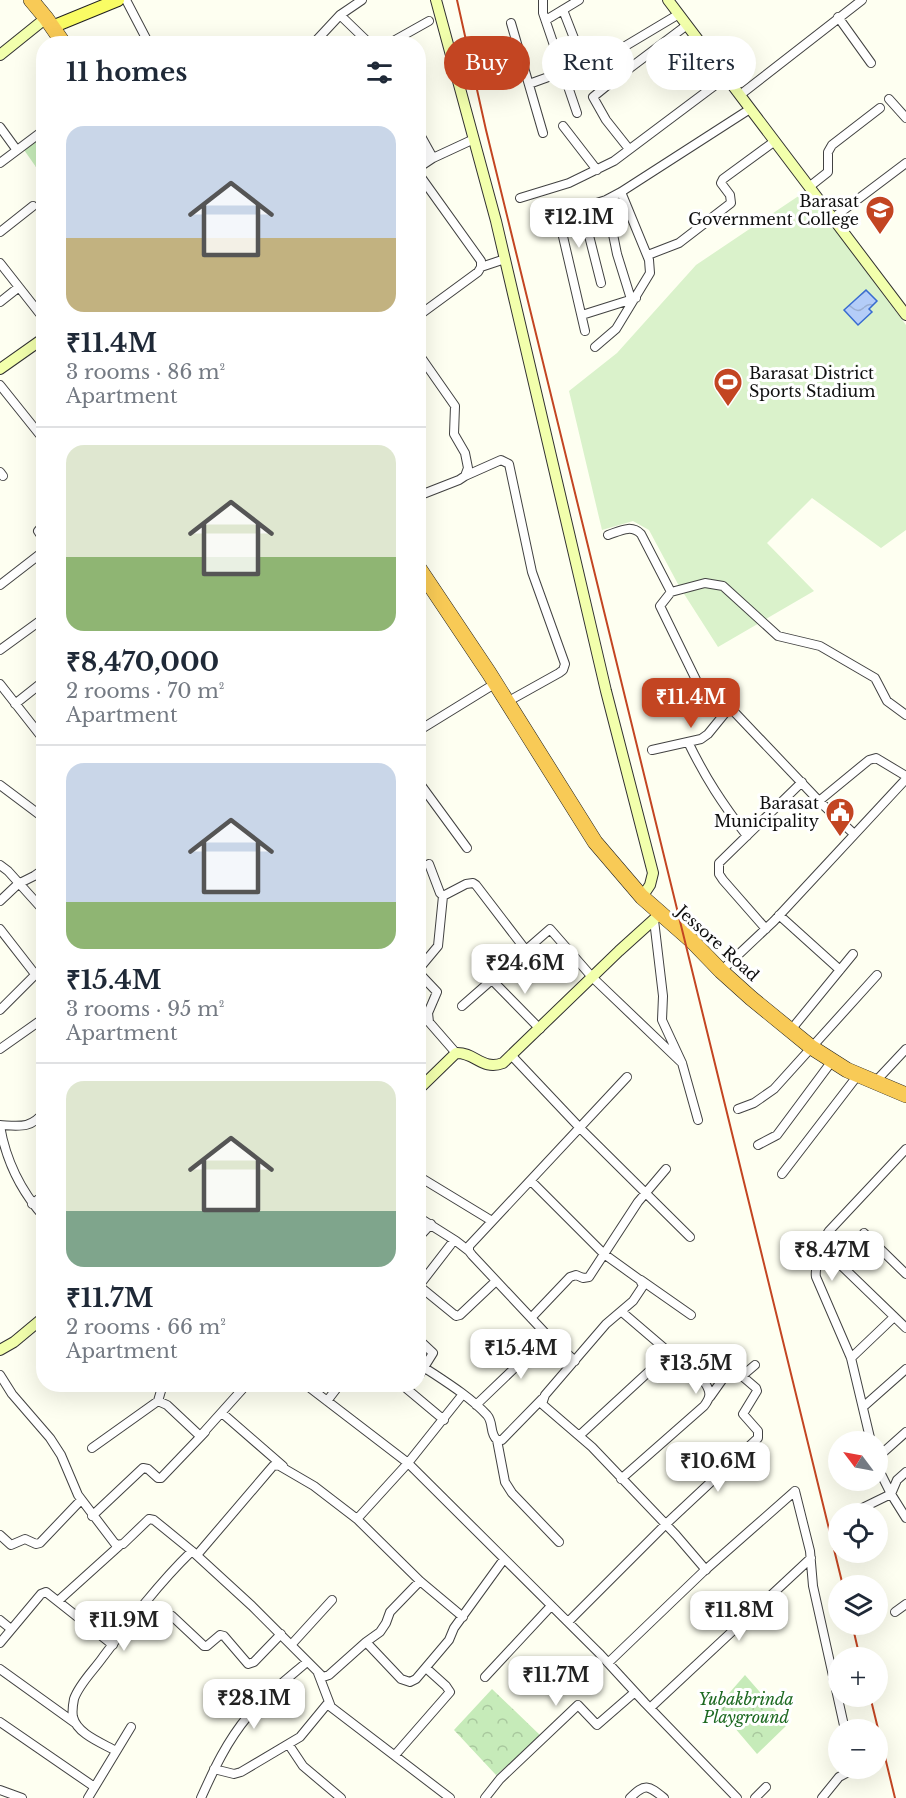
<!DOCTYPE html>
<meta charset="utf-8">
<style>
body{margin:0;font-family:"Libre Baskerville",serif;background:#f2f2f3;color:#1f2937;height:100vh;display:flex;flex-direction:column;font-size:22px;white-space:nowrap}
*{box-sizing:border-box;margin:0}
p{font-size:20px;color:#747a83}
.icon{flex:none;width:33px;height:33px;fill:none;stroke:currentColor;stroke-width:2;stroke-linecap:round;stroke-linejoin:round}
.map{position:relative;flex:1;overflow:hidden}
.drawer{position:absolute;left:36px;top:36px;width:390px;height:1356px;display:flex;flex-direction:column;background:#fff;border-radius:24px;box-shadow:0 6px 24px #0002}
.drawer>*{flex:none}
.hud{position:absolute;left:444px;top:36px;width:372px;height:54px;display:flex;gap:12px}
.needle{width:39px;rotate:302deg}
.tools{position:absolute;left:828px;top:1431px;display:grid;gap:12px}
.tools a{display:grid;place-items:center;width:60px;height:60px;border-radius:50%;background:#fff;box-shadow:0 6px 24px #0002;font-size:30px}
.price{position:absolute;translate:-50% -51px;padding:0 14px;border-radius:12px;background:#fff;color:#222;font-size:20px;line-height:39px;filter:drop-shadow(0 2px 3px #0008)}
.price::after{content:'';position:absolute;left:50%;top:36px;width:18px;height:14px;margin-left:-9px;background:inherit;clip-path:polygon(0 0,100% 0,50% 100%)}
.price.on{background:#c34522;color:#fff}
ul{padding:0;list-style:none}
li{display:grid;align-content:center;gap:12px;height:318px;padding:0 30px}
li+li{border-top:2px solid #e0e1e3}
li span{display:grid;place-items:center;height:186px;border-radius:18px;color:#555}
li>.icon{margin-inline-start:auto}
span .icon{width:108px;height:108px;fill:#fffc;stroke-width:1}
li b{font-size:26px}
h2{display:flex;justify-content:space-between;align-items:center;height:72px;padding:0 30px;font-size:26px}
.chip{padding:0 21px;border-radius:27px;background:#fff;box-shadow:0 6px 24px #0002;font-size:21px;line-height:54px}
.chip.on{background:#c34522;color:#fff}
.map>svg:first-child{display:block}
.park{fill:url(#park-crowns)}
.pitch{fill:#daf2cb}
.water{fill:url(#water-waves);stroke:#386cd1;stroke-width:1.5}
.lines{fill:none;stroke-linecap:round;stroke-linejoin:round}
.street-casing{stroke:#424242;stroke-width:10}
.secondary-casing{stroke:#313131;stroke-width:12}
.primary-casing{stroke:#202020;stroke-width:14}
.highway-casing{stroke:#202020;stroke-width:16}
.street{stroke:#fff;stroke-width:8}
.secondary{stroke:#f2ffac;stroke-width:10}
.primary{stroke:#f9fc64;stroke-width:12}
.highway{stroke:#f8ca56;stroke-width:15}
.rail{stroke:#c34522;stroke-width:2}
.labels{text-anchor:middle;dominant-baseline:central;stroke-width:6;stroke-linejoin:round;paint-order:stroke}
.poi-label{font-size:16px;fill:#0f0f0f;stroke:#fff;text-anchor:end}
.street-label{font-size:16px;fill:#0f0f0f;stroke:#fff}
.park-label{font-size:16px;font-style:italic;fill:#1d6921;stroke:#fff}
</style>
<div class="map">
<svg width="906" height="1798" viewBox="0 0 906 1798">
<defs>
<pattern id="park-crowns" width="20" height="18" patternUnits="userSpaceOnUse" patternTransform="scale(1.5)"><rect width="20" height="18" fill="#c6ebb9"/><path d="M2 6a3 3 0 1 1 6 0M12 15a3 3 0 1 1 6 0" fill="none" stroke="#a9c89e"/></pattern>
<pattern id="water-waves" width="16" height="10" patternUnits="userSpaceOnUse" patternTransform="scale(1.5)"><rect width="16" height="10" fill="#b4cdf8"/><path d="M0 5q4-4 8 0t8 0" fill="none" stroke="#9aafd3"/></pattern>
</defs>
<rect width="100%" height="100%" fill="#fefff1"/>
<path class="park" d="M43,132V177L22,147Z
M745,1675L788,1724L757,1754L717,1707Z
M492,1689L542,1737L496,1775L454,1730Z"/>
<path class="pitch" d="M806,191L906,325V530L881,548L812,498L767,543L814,591L718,647L679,586L649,530L633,521L602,530L569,391L617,353L696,265Z"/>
<path class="water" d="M866,290L877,301L869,309L872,312L858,325L844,310Z"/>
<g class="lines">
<g class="street-casing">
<path id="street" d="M126,0L149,44
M543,0V13L577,113
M563,10L584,64
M340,15L370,44
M838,17L871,63
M546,20L579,0
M511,23L543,133
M313,44L340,15L362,0
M388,44L429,21
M529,84L612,54L679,14
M740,95L862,0
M889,99L906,118
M563,126L597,170
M0,127L16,149
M418,131L433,158
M629,149L606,120L593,97L614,80L687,25
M418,160L430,153
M0,163L44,130
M418,168L433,158L474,139
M418,173L481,261V267L478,272L418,316
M809,187L828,172V152L832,145L880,108
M520,198L569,183L614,161L726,77
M606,200L617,254L631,299
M582,208L601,283
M558,215L585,331
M833,218L906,163
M543,220L606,200L621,192L750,109
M0,232L33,206
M648,255L679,243L731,203L730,195L721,183L723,179L775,141
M0,263L44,319
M481,267L505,259
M0,302L19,287
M582,315L636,298
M595,347L616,329L650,273L649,260L621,192
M418,353L455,406L454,434L465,453L468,468L465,476L459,480L418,496
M0,385L44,440
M0,472L3,476
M465,476L501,460L509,464L532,572L565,664L563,670L559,673L507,702
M44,524L38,531L44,540
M608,535C620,531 631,524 641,534L671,592L660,606L701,690L721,698L819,801L854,834
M0,585L44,551
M671,592L705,583L723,586L778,636L820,646L875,678L887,701L906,715
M0,650L44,618
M0,684L44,740
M15,704L44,681
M418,731L496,683
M688,742C706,779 722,803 747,836
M652,750L701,739L708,734L730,707
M418,781L467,848
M0,785L44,818
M819,801L869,760L876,758L906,776
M429,864L440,893L443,896L466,884L473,883L476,885L525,949
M0,865L8,871L44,911
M0,901L18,884L34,876L44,869
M779,915L840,970
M654,920L663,996L662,1020L682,1063L698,1120
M0,929L35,974
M766,929L723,880L719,874V863L802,782
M418,970L438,946L443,896
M721,971L774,921L906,779
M418,972L437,992L428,1013L429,1022L456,1053
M491,979L540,1029
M462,1006L550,929L592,977L682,1063
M0,1010L44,966
M790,1031L853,954
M0,1049L44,1018
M512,1056L580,1128L690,1237
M875,1082L906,1049
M738,1109L754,1103L774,1089L877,975
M0,1125C19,1126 31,1129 44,1112
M0,1126C6,1161 20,1190 44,1217
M758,1145L777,1135L832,1061
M906,1149L829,1231L820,1245L906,1328
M782,1174L858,1075
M418,1176L492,1221
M531,1181L604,1254L640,1280L643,1286L633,1301L606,1324L545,1395L542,1404L592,1447L676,1535L706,1570
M32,1204L44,1195
M418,1217L456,1241
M864,1233L906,1274
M418,1238L431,1224
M820,1245C821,1258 814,1268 816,1277L851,1358L871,1442
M641,1280L691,1315
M418,1285L456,1316L460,1315L496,1281
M418,1287L452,1243L456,1241L469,1251
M531,1318L570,1277L576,1275L583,1278L589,1277L638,1202L666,1169
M418,1339L433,1353L418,1377
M851,1358L894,1317
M575,1361L548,1336L472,1255L469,1251V1246L627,1077
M425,1368C446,1382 469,1396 487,1415C494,1423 489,1433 497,1440H502L542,1399
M0,1375L12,1394L50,1438L61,1455L78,1495L116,1545L123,1544L149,1519L154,1520L192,1551L252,1606L323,1677L329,1675L366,1642L401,1679L410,1682L416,1679L449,1640L454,1628L504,1559
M305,1384L408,1463L599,1653L645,1703L737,1798
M401,1384L444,1420
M710,1397L727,1373L742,1376L755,1365
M158,1401L163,1384
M327,1401L340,1384
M476,1405L548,1336
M863,1407L906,1369
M222,1413L283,1466
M580,1435L669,1353
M497,1440L505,1482L512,1493L559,1542
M92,1448L158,1401L167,1405L199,1435L203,1433L247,1384
M878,1457L906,1432
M878,1468L891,1494L906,1518
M621,1479L704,1406C711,1397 711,1392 705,1383L622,1312
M795,1491L810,1551L813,1586L845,1730
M850,1514L891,1494L897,1480L906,1472
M92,1516L143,1468L148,1469L158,1478H161L205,1432
M357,1519L408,1463L463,1394
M0,1535L11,1545L25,1539L36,1544L40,1543L81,1500
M197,1555L273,1466L278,1465L314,1486L357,1519L420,1581L463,1617
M58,1601L119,1546
M895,1612L906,1604
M172,1616L204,1646H207L220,1635L224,1636L248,1664L254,1662L281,1634
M0,1620L11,1629
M568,1622L666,1524L758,1438V1431L743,1414L757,1391L756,1388L742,1376
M366,1642L380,1632L386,1623L390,1612L420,1581
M0,1643L41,1594L46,1592L113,1645
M291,1645L332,1600
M608,1663L703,1572L795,1491
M0,1669L75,1723
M318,1673L331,1707L450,1798
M485,1677L551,1606
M650,1708L811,1558
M0,1722L93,1786
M289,1745L303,1766L341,1798
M116,1751C102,1743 77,1734 73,1717C72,1712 73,1704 74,1699C79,1684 94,1670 103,1657C131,1620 159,1583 192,1551
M395,1755L450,1692L446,1686L426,1668
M214,1769L234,1774L241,1772L300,1737L328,1703
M0,1790L22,1798
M88,1798L131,1727
M201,1798C214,1769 227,1741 248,1716C265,1696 287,1679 307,1662
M485,1798L500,1779L578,1705L597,1725L635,1692
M630,1798C645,1783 648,1785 664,1798
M755,1798L766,1787
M822,1798L839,1777L854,1769"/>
</g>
<g class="secondary-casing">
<path id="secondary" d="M436,0L496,221L606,691L653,873L650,885L642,897
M668,0L906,315
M0,55L46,18
M0,369L44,338
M418,1090L456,1053C475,1052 482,1071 503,1063L619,951L660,914
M0,1350L14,1342L44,1317"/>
</g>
<g class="primary-casing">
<path id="primary" d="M52,27L118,0"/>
</g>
<g class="highway-casing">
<path id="highway" d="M31,0L46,18L64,44
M418,567L489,673L595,842L642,897L692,941L721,971L751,998L811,1047L847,1070L906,1095"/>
</g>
<use href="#street" class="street"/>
<use href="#secondary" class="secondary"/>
<use href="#primary" class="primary"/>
<use href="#highway" class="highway"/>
<path class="rail" d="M457,0L486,130L843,1586
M852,1624L860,1658
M870,1696L895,1798"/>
</g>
<defs>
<g id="university-pin" transform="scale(1.5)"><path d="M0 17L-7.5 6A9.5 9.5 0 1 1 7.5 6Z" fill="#c34522" stroke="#fff"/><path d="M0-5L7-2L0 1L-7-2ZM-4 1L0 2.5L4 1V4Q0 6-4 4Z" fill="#fff"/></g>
<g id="stadium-pin" transform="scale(1.5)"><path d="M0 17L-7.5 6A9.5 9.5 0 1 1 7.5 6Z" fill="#c34522" stroke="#fff"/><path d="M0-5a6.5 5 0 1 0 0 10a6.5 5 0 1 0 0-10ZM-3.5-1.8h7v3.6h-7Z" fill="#fff"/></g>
<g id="civic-pin" transform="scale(1.5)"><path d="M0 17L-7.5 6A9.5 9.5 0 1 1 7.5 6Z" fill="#c34522" stroke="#fff"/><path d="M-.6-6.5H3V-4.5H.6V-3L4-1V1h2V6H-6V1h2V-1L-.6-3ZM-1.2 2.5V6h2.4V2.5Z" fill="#fff"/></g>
</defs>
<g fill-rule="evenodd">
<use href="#university-pin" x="880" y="210"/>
<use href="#stadium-pin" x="728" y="382"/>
<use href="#civic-pin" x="840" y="812"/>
</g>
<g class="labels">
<g class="poi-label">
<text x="859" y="201">Barasat<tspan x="859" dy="18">Government College</tspan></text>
<text x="749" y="373" text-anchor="start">Barasat District<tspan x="749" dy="18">Sports Stadium</tspan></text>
<text x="819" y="803">Barasat<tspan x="819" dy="18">Municipality</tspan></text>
</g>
<g class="street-label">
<text transform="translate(718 943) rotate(42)">Jessore Road</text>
</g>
<g class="park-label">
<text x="746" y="1699">Yubakbrinda<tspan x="746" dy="18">Playground</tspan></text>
</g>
</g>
</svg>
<div class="tools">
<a><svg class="needle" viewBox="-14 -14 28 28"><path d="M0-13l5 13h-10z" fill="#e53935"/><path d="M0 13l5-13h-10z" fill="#747a83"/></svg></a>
<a><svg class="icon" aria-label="locate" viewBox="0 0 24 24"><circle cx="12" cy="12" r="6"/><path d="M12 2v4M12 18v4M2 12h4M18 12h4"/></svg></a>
<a><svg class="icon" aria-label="layers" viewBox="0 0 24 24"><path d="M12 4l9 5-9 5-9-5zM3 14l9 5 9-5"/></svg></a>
<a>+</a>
<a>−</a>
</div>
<b class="price" style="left:579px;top:249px">₹12.1M</b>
<b class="price on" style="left:691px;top:729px">₹11.4M</b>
<b class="price" style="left:525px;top:995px">₹24.6M</b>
<b class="price" style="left:832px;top:1282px">₹8.47M</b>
<b class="price" style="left:521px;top:1380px">₹15.4M</b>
<b class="price" style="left:696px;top:1395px">₹13.5M</b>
<b class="price" style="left:718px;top:1493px">₹10.6M</b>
<b class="price" style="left:739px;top:1642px">₹11.8M</b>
<b class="price" style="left:124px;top:1652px">₹11.9M</b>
<b class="price" style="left:556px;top:1707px">₹11.7M</b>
<b class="price" style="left:254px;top:1730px">₹28.1M</b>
<div class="hud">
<a class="chip on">Buy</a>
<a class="chip">Rent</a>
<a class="chip">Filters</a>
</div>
<section class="drawer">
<h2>11 homes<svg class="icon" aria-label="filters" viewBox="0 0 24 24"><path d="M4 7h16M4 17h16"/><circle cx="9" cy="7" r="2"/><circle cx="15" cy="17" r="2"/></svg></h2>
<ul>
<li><span style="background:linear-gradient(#c9d6e8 60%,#c2b280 0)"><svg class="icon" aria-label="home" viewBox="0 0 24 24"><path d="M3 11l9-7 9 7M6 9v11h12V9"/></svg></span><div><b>₹11.4M</b><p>3 rooms · 86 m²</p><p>Apartment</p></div></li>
<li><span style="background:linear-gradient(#dfe7d0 60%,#8fb573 0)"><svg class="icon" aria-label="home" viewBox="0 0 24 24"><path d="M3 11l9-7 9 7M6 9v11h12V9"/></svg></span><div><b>₹8,470,000</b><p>2 rooms · 70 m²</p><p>Apartment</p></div></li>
<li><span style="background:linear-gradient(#c9d6e8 75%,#8fb573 0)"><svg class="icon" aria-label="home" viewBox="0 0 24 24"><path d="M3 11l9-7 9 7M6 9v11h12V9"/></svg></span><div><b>₹15.4M</b><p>3 rooms · 95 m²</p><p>Apartment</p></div></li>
<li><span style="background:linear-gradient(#dfe7d0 70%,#7fa58c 0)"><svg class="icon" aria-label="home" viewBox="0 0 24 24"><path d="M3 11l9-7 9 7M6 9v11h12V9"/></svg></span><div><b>₹11.7M</b><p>2 rooms · 66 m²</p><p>Apartment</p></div></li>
</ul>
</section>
</div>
